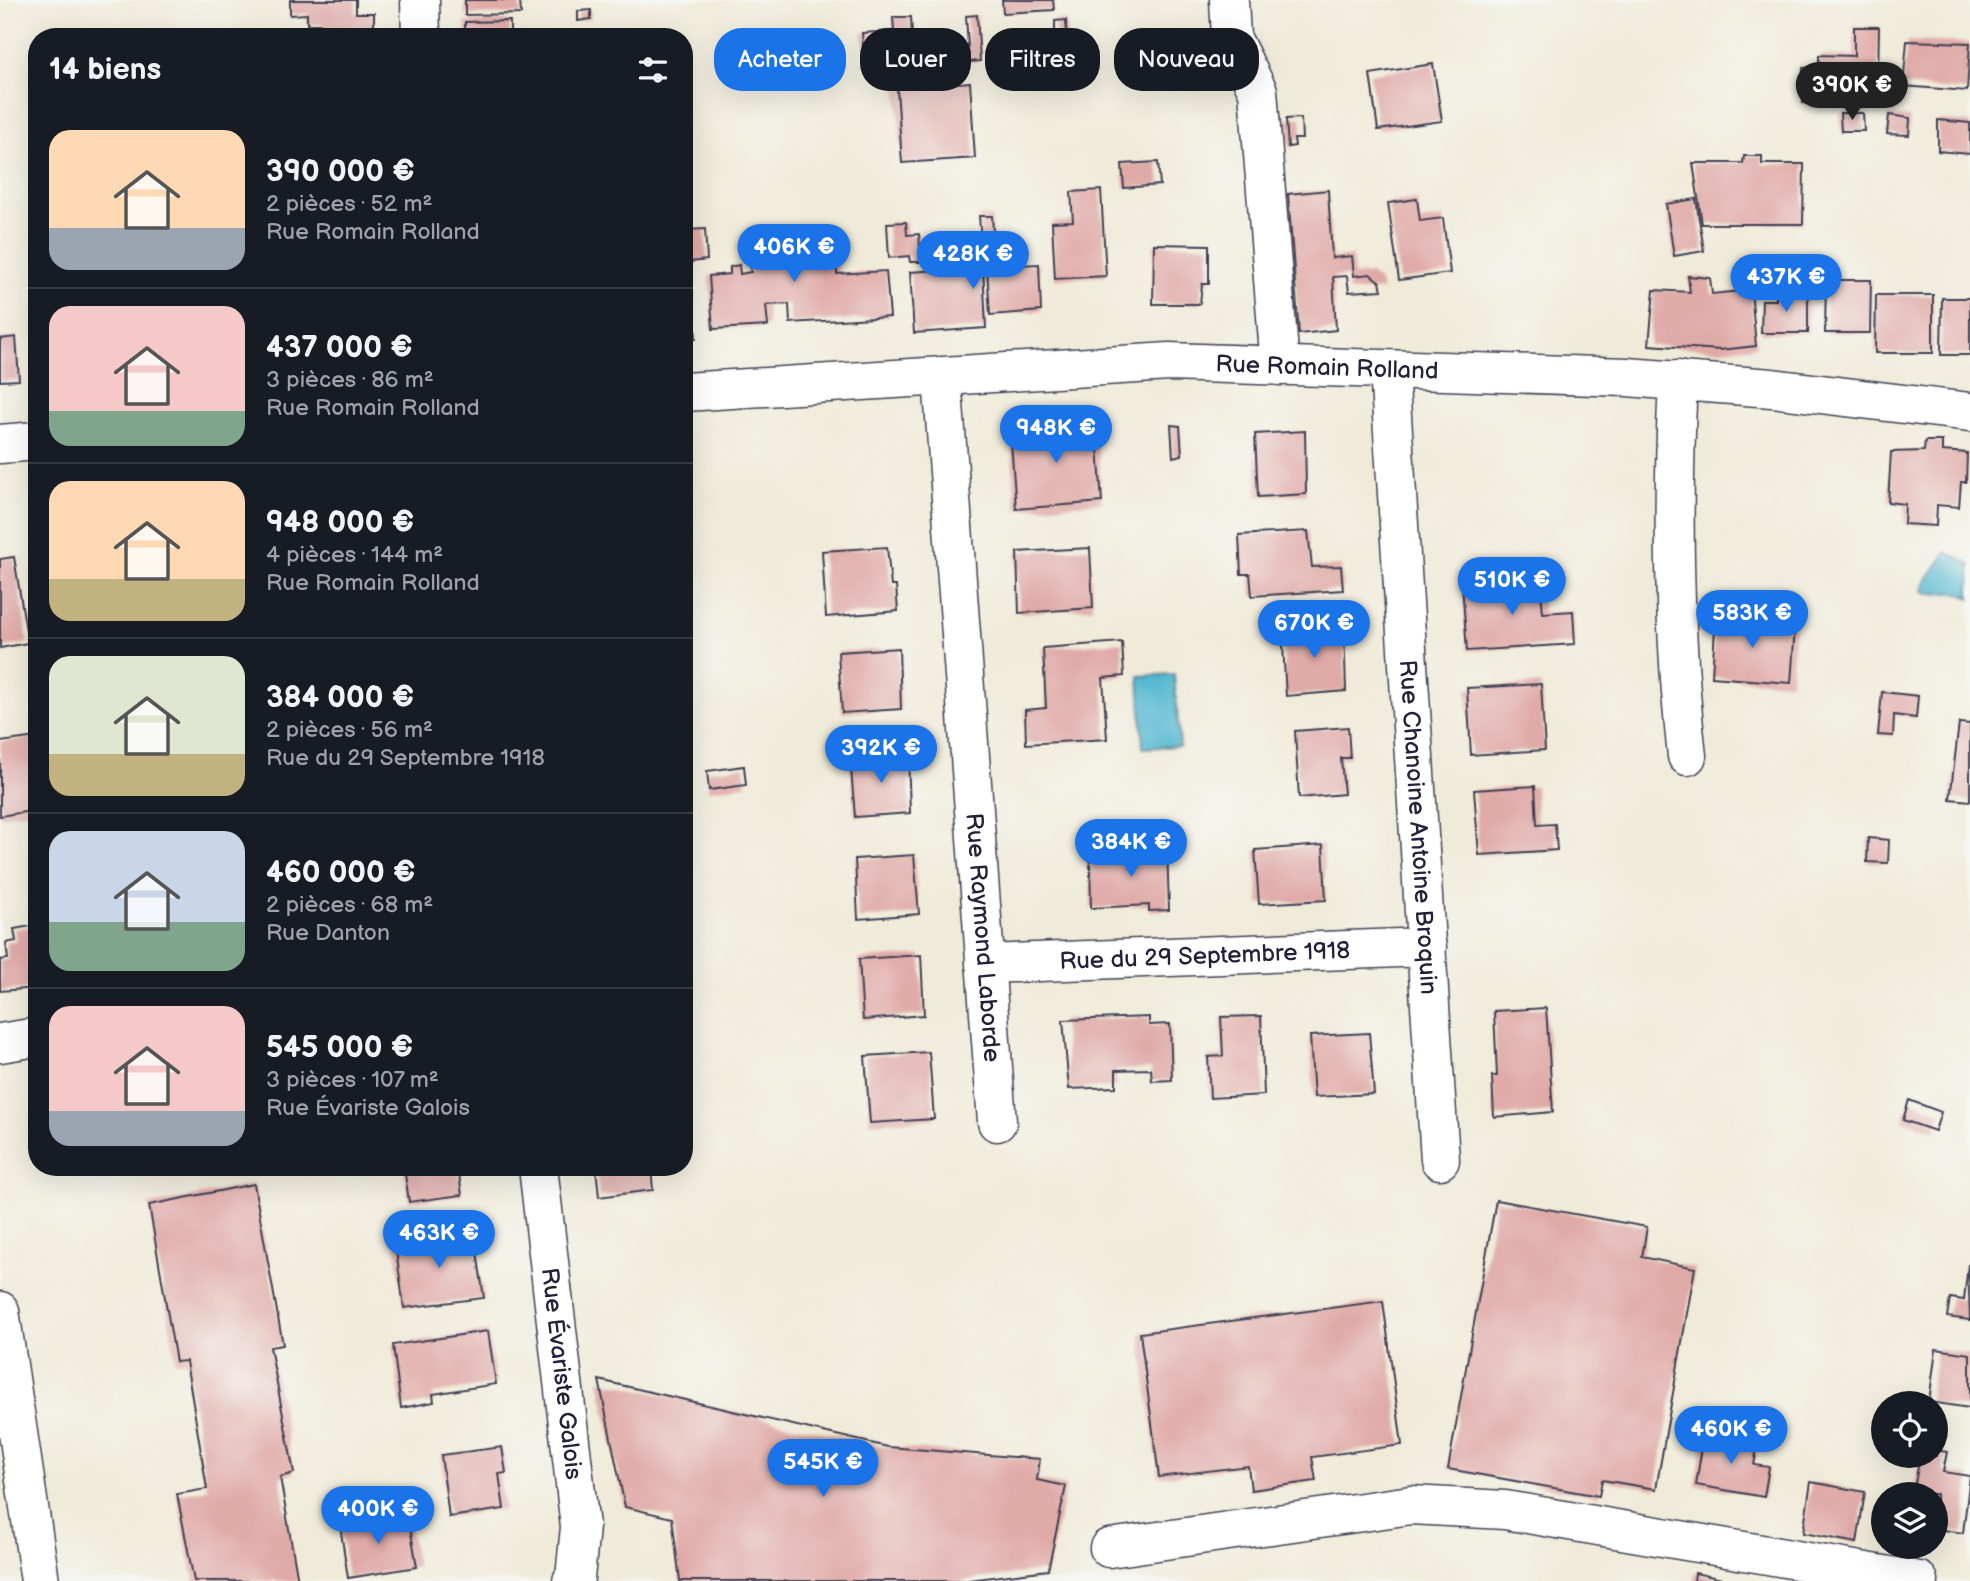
<!DOCTYPE html>
<html lang="fr">
<meta charset="utf-8">
<style>
body{margin:0;font-family:"Balsamiq Sans",sans-serif;background:#20242c;color:#f1f3f6;height:100vh;display:flex;flex-direction:column;font-size:26px;white-space:nowrap}
*{box-sizing:border-box;margin:0}
p{font-size:23px;color:#9ea1a6}
.icon{flex:none;width:38px;height:38px;fill:none;stroke:currentColor;stroke-width:2;stroke-linecap:round;stroke-linejoin:round}
.map{position:relative;flex:1;overflow:hidden}
.drawer{position:absolute;left:28px;top:28px;width:665px;height:1148px;display:flex;flex-direction:column;background:#171b24;border-radius:28px;box-shadow:0 7px 28px #0002}
.drawer>*{flex:none}
.guide{position:absolute;left:714px;top:28px;width:665px;height:63px;display:flex;gap:14px}
.tools{position:absolute;left:1871px;top:1391px;display:grid;gap:14px}
.tools a{display:grid;place-items:center;width:77px;height:77px;border-radius:50%;background:#171b24;box-shadow:0 7px 28px #0002;font-size:35px}
.price{position:absolute;translate:-50% -60px;padding:0 16px;border-radius:24px;background:#1a73e8;color:#fff;font-size:23px;line-height:46px;filter:drop-shadow(0 2px 4px #0008)}
.price::after{content:'';position:absolute;left:50%;top:42px;width:21px;height:16px;margin-left:-10px;background:inherit;clip-path:polygon(0 0,100% 0,50% 100%)}
.price.on{background:#222;color:#fff}
ul{padding:0;list-style:none}
li{display:flex;align-items:center;gap:21px;height:175px;padding:0 21px}
li+li{border-top:2px solid #363941}
li span{display:grid;place-items:center;flex:none;width:196px;height:140px;border-radius:21px;color:#555}
li>.icon{margin-inline-start:auto}
span .icon{width:84px;height:84px;fill:#fffc;stroke-width:1}
li b{font-size:30px}
h2{display:flex;justify-content:space-between;align-items:center;height:84px;padding:0 21px;font-size:30px}
.pill{padding:0 24px;border-radius:28px;background:#171b24;box-shadow:0 7px 28px #0002;font-size:24px;line-height:63px}
.pill.on{background:#1a73e8;color:#fff}
.map>svg:first-child{display:block}
.water{fill:#52b7d0;stroke:#3a6c86;stroke-width:2}
.building{fill:#e0aaa7}
.lines{fill:none;stroke-linecap:round;stroke-linejoin:round}
.minor-casing{stroke:#414053;stroke-width:41}
.minor{stroke:#fff;stroke-width:38}
.labels{text-anchor:middle;dominant-baseline:central;stroke-width:6;stroke-linejoin:round;paint-order:stroke}
.street-label{font-size:24px;fill:#22223b;stroke:#f6f6f2}
</style>
<div class="map">
<svg width="1970" height="1581" viewBox="0 0 1970 1581">
<rect width="100%" height="100%" fill="#f6f6f2"/>
<filter id="ink" filterUnits="userSpaceOnUse"><feTurbulence type="fractalNoise" baseFrequency=".0143" numOctaves="2"/><feDisplacementMap in="SourceGraphic" scale="14" xChannelSelector="R" yChannelSelector="G"/><feConvolveMatrix kernelMatrix="1 2 1 2 8 2 1 2 1" color-interpolation-filters="sRGB"/></filter>
<filter id="wash" filterUnits="userSpaceOnUse"><feTurbulence type="fractalNoise" baseFrequency=".00686" numOctaves="4" result="noise"/><feDisplacementMap in="SourceGraphic" scale="28" xChannelSelector="R" yChannelSelector="G"/><feGaussianBlur stdDeviation="1.57" result="paint"/><feColorMatrix in="noise" values="0 0 0 0 0 0 0 0 0 0 0 0 0 0 0 0 0 1.4 0 .05"/><feComposite in="paint" operator="in"/></filter>
<g filter="url(#wash)">
<rect width="100%" height="100%" fill="#f0ebd9"/>
<path class="water" d="M1946,552L1970,564V598C1950,586 1937,599 1923,591C1925,575 1939,567 1946,552Z
M1174,674L1180,746L1143,748L1139,676Z"/>
<g id="blocks">
<path class="building" d="M290,0H356V13H374V37H322V24H307V14L290,15Z
M465,0H520L521,14L465,15Z
M1002,0H1053L1054,10L1003,13Z
M591,10V19L578,21V11Z
M977,15L980,61L969,62L966,16Z
M893,17H911L914,72L897,73L895,44L863,45L862,33L894,31Z
M1066,20L1067,39H1055V21Z
M510,21V37H465V22Z
M1854,27H1879L1878,80H1849L1848,104L1803,103V68L1819,67V55L1854,56Z
M1907,41L1970,43L1967,91L1903,86Z
M1433,64L1442,121L1378,130L1370,74Z
M970,82L975,158L902,163L897,88Z
M1840,113H1863L1864,131H1841Z
M1889,115L1910,118L1909,135L1887,134Z
M1301,118L1302,139H1294L1295,146L1288,147L1286,119Z
M1938,120L1970,123V154L1938,151Z
M1744,156H1762V164H1804L1803,224H1702L1693,163H1743Z
M1158,162L1160,185L1124,188L1122,164Z
M1101,190L1106,276L1055,279L1052,222L1073,221L1071,192Z
M1328,190L1332,258L1352,256L1354,276L1370,274L1380,282L1382,290L1349,292L1347,276L1333,277L1336,330L1299,334L1288,194Z
M1417,199L1420,221L1443,218L1450,273L1399,280L1388,203Z
M1696,199L1704,251L1674,256L1666,204Z
M979,216H992L995,266L1039,264L1041,311L990,315L987,267H983L986,328L914,333L910,272L983,267Z
M906,222L907,235L919,234L921,262H910L909,256L889,258L887,223Z
M778,225L779,233L823,232L824,255L836,253L837,274L886,271L890,317L790,323L789,304L766,305L768,326L713,329L709,276L730,274V267L739,265L740,274L751,272L749,260H742L741,237L761,235L760,226Z
M705,229L707,260L690,262L696,339L684,340V255H689L687,230Z
M1154,244L1209,245V284H1202L1200,304H1153Z
M1688,276L1710,278L1712,294L1751,290L1756,346L1720,350L1649,345L1654,290L1690,292Z
M1826,280H1871L1870,333H1825Z
M1776,294H1808V333H1761L1762,300H1776Z
M1876,295H1933V353H1875Z
M1942,298H1970V355H1941Z
M16,337L19,380L0,381V339Z
M1096,420L1102,502L1016,509L1010,428Z
M1171,425L1180,426L1182,455L1173,457Z
M1305,431L1306,494L1258,497L1255,434Z
M1925,441H1942V451L1967,453L1966,482H1961L1959,507L1937,505L1936,526L1904,524L1905,504L1888,502L1891,452L1924,451Z
M1308,531L1312,567L1341,566L1343,590L1252,596L1250,574H1241L1239,535Z
M887,547L891,586H896L898,611L826,617L822,551Z
M1090,548L1093,608L1019,613L1017,552Z
M14,557L28,643L0,648V559Z
M1540,579L1543,613L1573,611L1575,644L1467,651L1462,584Z
M1716,611L1740,613V623L1795,627L1791,683L1712,677Z
M1344,625L1346,691L1286,696L1282,629Z
M1122,642L1124,676L1103,678L1107,739L1026,744L1025,710L1046,708L1043,648Z
M899,648L901,709L842,713L838,652Z
M1541,684L1545,750L1471,755L1467,688Z
M1882,692L1918,696L1916,718L1894,715L1893,736L1878,735Z
M1959,723L1970,724V801L1950,799Z
M1348,727L1350,758H1341L1344,794L1299,798L1295,731Z
M37,737V810L0,816V742Z
M908,753L910,813L855,817L850,757Z
M744,766L746,785L709,790L707,771Z
M1535,786L1537,825L1555,824L1557,850L1479,855L1474,790Z
M1868,838L1889,840L1888,863L1867,862Z
M1323,845L1326,900L1259,904L1255,850Z
M1167,846L1169,910L1149,911V905L1091,908L1090,856L1124,855V847Z
M914,855L919,914L858,919L855,859Z
M37,925V988L0,991V960L8,959L6,943L16,941L14,929Z
M921,955L924,1015L863,1020L859,959Z
M1546,1008L1553,1112L1494,1117L1492,1076H1497L1494,1011Z
M1261,1016L1264,1095L1210,1098L1208,1057L1223,1056L1221,1017Z
M1149,1017V1025L1170,1024L1172,1080L1152,1081L1151,1069L1116,1070V1087L1069,1089L1063,1020Z
M1369,1033L1374,1094L1314,1097L1310,1036Z
M929,1052L934,1119L870,1123L865,1056Z
M1909,1100L1941,1112L1935,1131L1903,1120Z
M404,1167H458L462,1195L409,1202Z
M596,1167H651L653,1190L599,1197Z
M254,1184L283,1345L270,1347L294,1473L280,1477L298,1581H194L177,1494L207,1489L186,1361L176,1362L149,1205Z
M1496,1200L1647,1227L1642,1257L1695,1268L1656,1489L1602,1480L1599,1496L1448,1469Z
M474,1232L484,1298L404,1308L395,1243Z
M1968,1264L1970,1320L1947,1317L1950,1298L1964,1300Z
M1383,1301L1402,1445L1312,1457L1316,1481L1251,1490L1248,1466L1159,1477L1140,1333Z
M488,1331L496,1384L433,1394L434,1402L401,1408L393,1345Z
M1936,1349L1970,1354V1408L1929,1402Z
M599,1380L888,1447L1040,1459L1037,1480L1066,1486L1048,1570L961,1581H680L672,1518L625,1507Z
M1704,1434L1758,1443L1754,1465L1769,1467L1764,1497L1696,1485Z
M502,1447L506,1473L499,1474L504,1509L449,1517L441,1455Z
M1936,1450L1947,1452L1943,1472L1970,1476L1963,1533L1936,1529V1494H1913L1920,1456H1936Z
M1811,1482L1865,1492L1857,1543L1803,1533Z
M408,1515L417,1567L348,1578L340,1525Z
M1695,1573L1727,1580V1581H1694Z"/>
</g>
</g>
<g filter="url(#ink)">
<use href="#blocks" fill-opacity="0" stroke="#414053" stroke-width="2"/>
<g class="lines">
<g class="minor-casing">
<g id="minor">
<path d="M420,0L421,37"/>
<path d="M1229,0L1231,37L1258,91L1280,366"/>
<path id="s1" d="M1389,370L1440,1160"/>
<path id="s2" d="M942,377L997,1122"/>
<path d="M1678,380C1672,506 1673,631 1687,756"/>
<path id="s3" d="M684,392L1169,362L1627,377L1772,388L1970,412"/>
<path d="M0,444L37,441"/>
<path id="s4" d="M985,964L1427,947"/>
<path d="M0,1043L37,1037"/>
<path id="s5" d="M538,1167L580,1527L575,1578L572,1581"/>
<path d="M0,1311L40,1581"/>
<path d="M1109,1548L1411,1505L1505,1510L1919,1581"/>
</g>
</g>
<use href="#minor" class="minor"/>
</g>
</g>
<g class="labels">
<g class="street-label">
<text stroke="none"><textPath href="#s3" startOffset="644">Rue Romain Rolland</textPath></text>
<text stroke="none"><textPath href="#s1" startOffset="458">Rue Chanoine Antoine Broquin</textPath></text>
<text stroke="none"><textPath href="#s2" startOffset="562">Rue Raymond Laborde</textPath></text>
<text stroke="none"><textPath href="#s4" startOffset="220">Rue du 29 Septembre 1918</textPath></text>
<text stroke="none"><textPath href="#s5" startOffset="208">Rue Évariste Galois</textPath></text>
</g>
</g>
</svg>
<div class="tools">
<a><svg class="icon" aria-label="locate" viewBox="0 0 24 24"><circle cx="12" cy="12" r="6"/><path d="M12 2v4M12 18v4M2 12h4M18 12h4"/></svg></a>
<a><svg class="icon" aria-label="layers" viewBox="0 0 24 24"><path d="M12 4l9 5-9 5-9-5zM3 14l9 5 9-5"/></svg></a>
</div>
<b class="price on" style="left:1852px;top:122px">390K €</b>
<b class="price" style="left:794px;top:284px">406K €</b>
<b class="price" style="left:973px;top:291px">428K €</b>
<b class="price" style="left:1786px;top:314px">437K €</b>
<b class="price" style="left:1056px;top:465px">948K €</b>
<b class="price" style="left:1512px;top:617px">510K €</b>
<b class="price" style="left:1752px;top:650px">583K €</b>
<b class="price" style="left:1314px;top:660px">670K €</b>
<b class="price" style="left:881px;top:785px">392K €</b>
<b class="price" style="left:1131px;top:879px">384K €</b>
<b class="price" style="left:439px;top:1270px">463K €</b>
<b class="price" style="left:1731px;top:1466px">460K €</b>
<b class="price" style="left:823px;top:1499px">545K €</b>
<b class="price" style="left:378px;top:1546px">400K €</b>
<div class="guide">
<a class="pill on">Acheter</a>
<a class="pill">Louer</a>
<a class="pill">Filtres</a>
<a class="pill">Nouveau</a>
</div>
<section class="drawer">
<h2>14 biens<svg class="icon" aria-label="filters" viewBox="0 0 24 24"><path d="M4 7h16M4 17h16"/><circle cx="9" cy="7" r="2"/><circle cx="15" cy="17" r="2"/></svg></h2>
<ul>
<li><span style="background:linear-gradient(#ffd9b3 70%,#9aa5b1 0)"><svg class="icon" aria-label="home" viewBox="0 0 24 24"><path d="M3 11l9-7 9 7M6 9v11h12V9"/></svg></span><div><b>390 000 €</b><p>2 pièces · 52 m²</p><p>Rue Romain Rolland</p></div></li>
<li><span style="background:linear-gradient(#f6c9c9 75%,#7fa58c 0)"><svg class="icon" aria-label="home" viewBox="0 0 24 24"><path d="M3 11l9-7 9 7M6 9v11h12V9"/></svg></span><div><b>437 000 €</b><p>3 pièces · 86 m²</p><p>Rue Romain Rolland</p></div></li>
<li><span style="background:linear-gradient(#ffd9b3 70%,#c2b280 0)"><svg class="icon" aria-label="home" viewBox="0 0 24 24"><path d="M3 11l9-7 9 7M6 9v11h12V9"/></svg></span><div><b>948 000 €</b><p>4 pièces · 144 m²</p><p>Rue Romain Rolland</p></div></li>
<li><span style="background:linear-gradient(#dfe7d0 70%,#c2b280 0)"><svg class="icon" aria-label="home" viewBox="0 0 24 24"><path d="M3 11l9-7 9 7M6 9v11h12V9"/></svg></span><div><b>384 000 €</b><p>2 pièces · 56 m²</p><p>Rue du 29 Septembre 1918</p></div></li>
<li><span style="background:linear-gradient(#c9d6e8 65%,#7fa58c 0)"><svg class="icon" aria-label="home" viewBox="0 0 24 24"><path d="M3 11l9-7 9 7M6 9v11h12V9"/></svg></span><div><b>460 000 €</b><p>2 pièces · 68 m²</p><p>Rue Danton</p></div></li>
<li><span style="background:linear-gradient(#f6c9c9 75%,#9aa5b1 0)"><svg class="icon" aria-label="home" viewBox="0 0 24 24"><path d="M3 11l9-7 9 7M6 9v11h12V9"/></svg></span><div><b>545 000 €</b><p>3 pièces · 107 m²</p><p>Rue Évariste Galois</p></div></li>
</ul>
</section>
</div>
